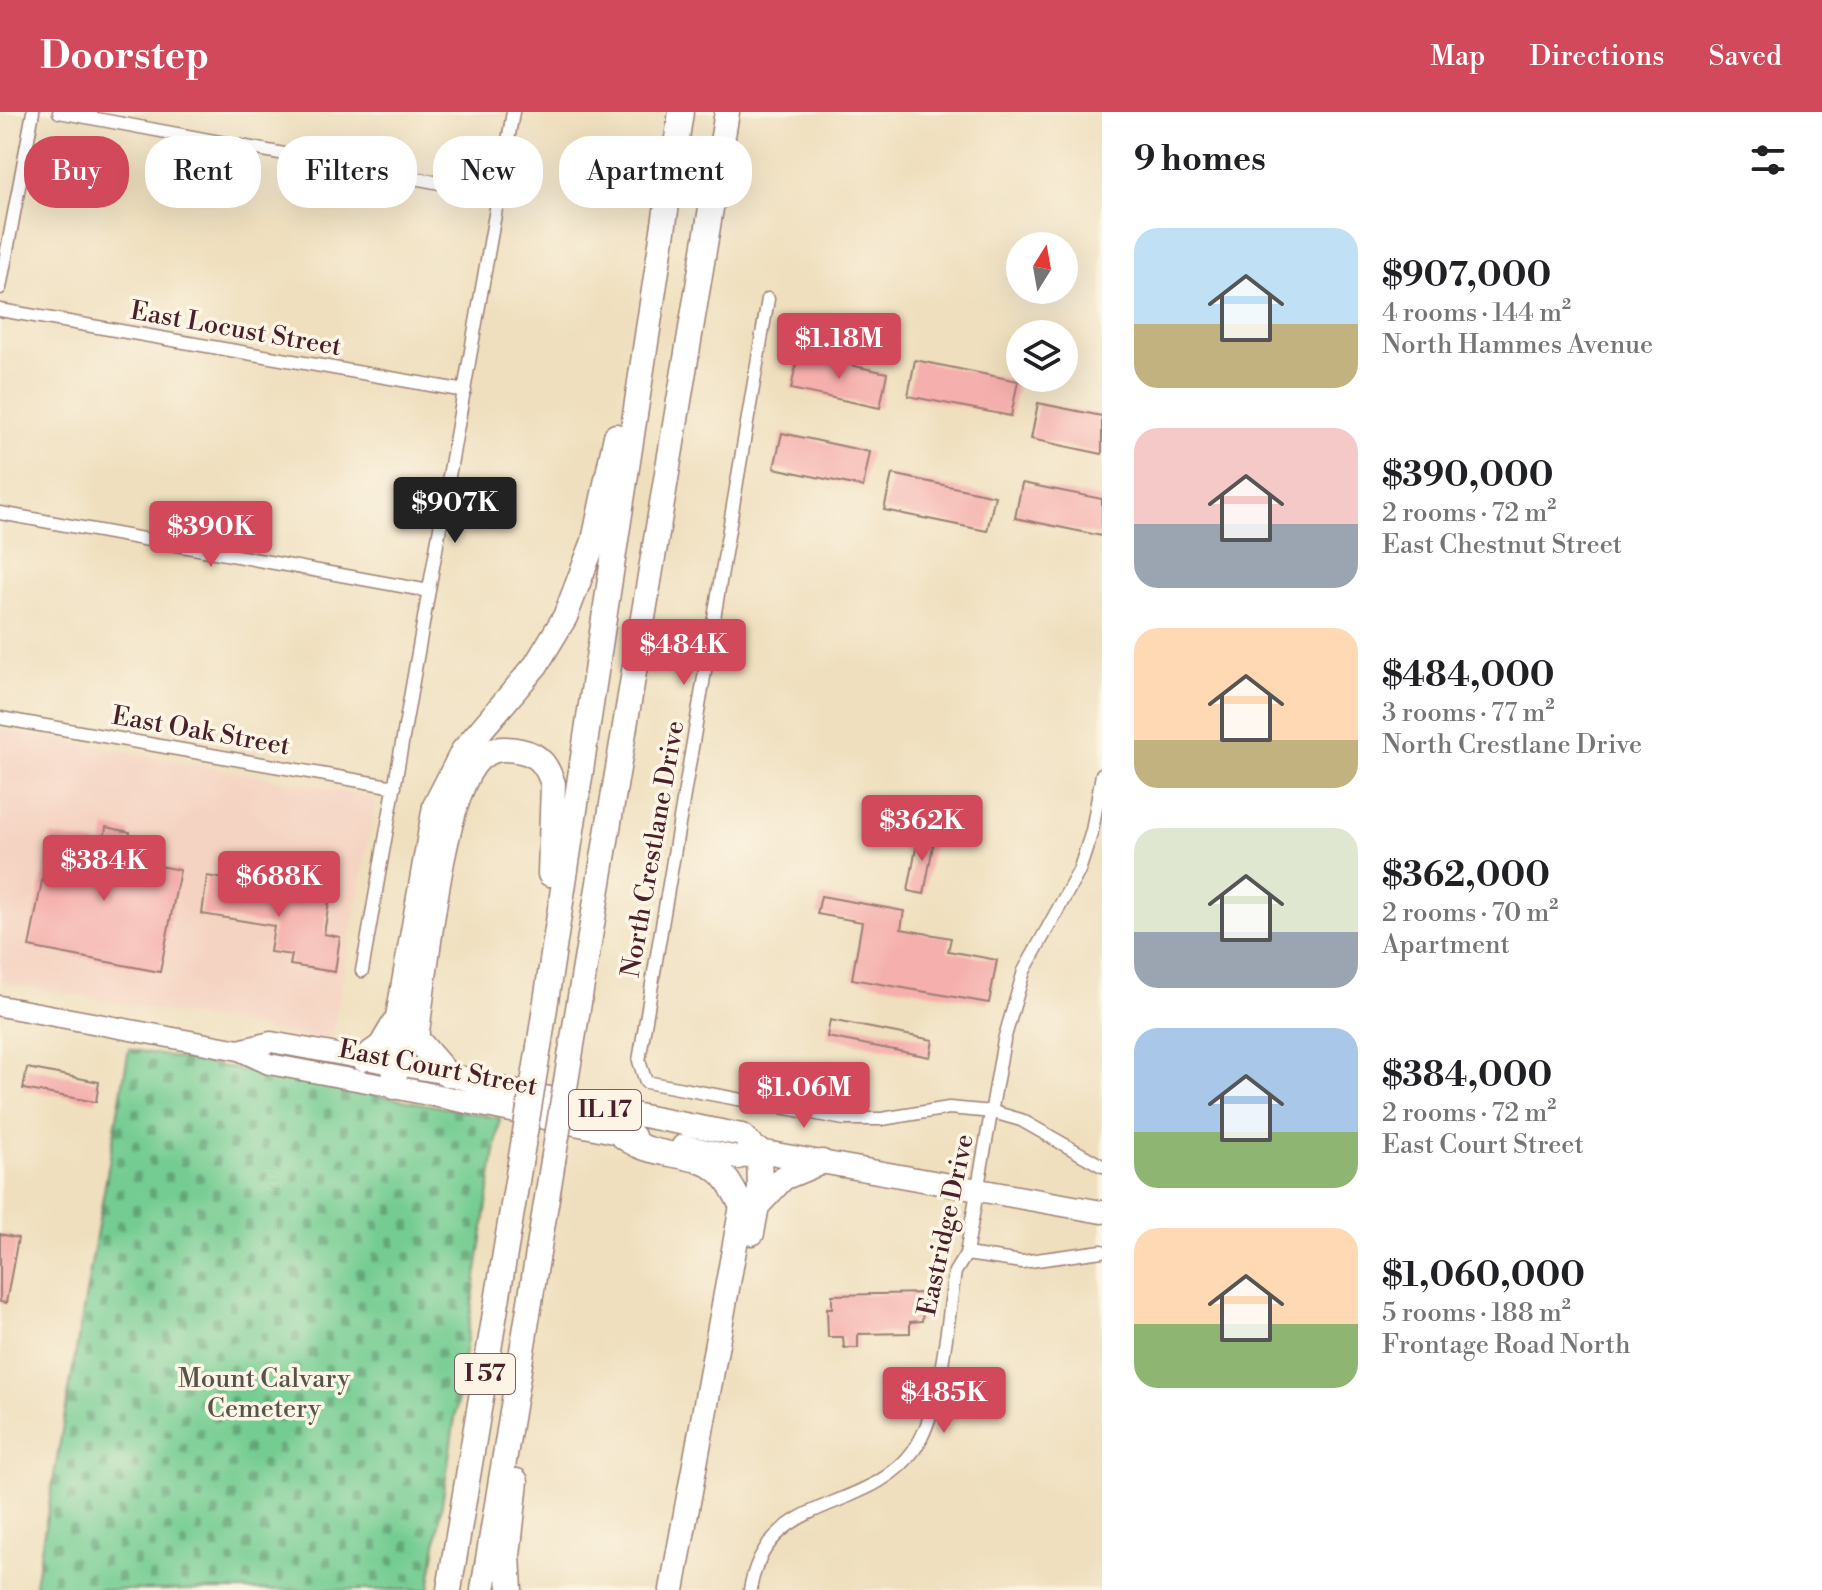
<!DOCTYPE html>
<meta charset="utf-8">
<style>
body{margin:0;font-family:"Libre Bodoni",serif;background:#f6f6f6;color:#202124;height:100vh;display:flex;flex-direction:column;font-size:30px;white-space:nowrap}
*{box-sizing:border-box;margin:0}
p{font-size:26px;color:#757577}
.icon{flex:none;width:44px;height:44px;fill:none;stroke:currentColor;stroke-width:2;stroke-linecap:round;stroke-linejoin:round}
.map{position:relative;flex:1;overflow:hidden}
.details{display:flex;flex-direction:column;background:#fff;width:720px}
.details>*{flex:none}
.guide{position:absolute;left:24px;top:24px;width:760px;height:72px;display:flex;gap:16px}
.needle{width:52px;rotate:11deg}
.buttons{position:absolute;left:1006px;top:120px;display:grid;gap:16px}
.buttons a{display:grid;place-items:center;width:72px;height:72px;border-radius:50%;background:#fff;box-shadow:0 8px 32px #0002;font-size:40px}
.price{position:absolute;translate:-50% -68px;padding:0 18px;border-radius:8px;background:#d1495b;color:#fff;font-size:26px;line-height:52px;filter:drop-shadow(0 2px 4px #0008)}
.price::after{content:'';position:absolute;left:50%;top:48px;width:24px;height:18px;margin-left:-12px;background:inherit;clip-path:polygon(0 0,100% 0,50% 100%)}
.price.active{background:#222;color:#fff}
ul{padding:0;list-style:none}
li{display:flex;align-items:center;gap:24px;height:200px;padding:0 32px}
li span{display:grid;place-items:center;flex:none;width:224px;height:160px;border-radius:24px;color:#555}
li>.icon{margin-inline-start:auto}
span .icon{width:96px;height:96px;fill:#fffc;stroke-width:1}
li b{font-size:34px}
h2{display:flex;justify-content:space-between;align-items:center;height:96px;padding:0 32px;font-size:34px}
.chip{padding:0 28px;border-radius:32px;background:#fff;box-shadow:0 8px 32px #0002;font-size:28px;line-height:72px}
.chip.active{background:#d1495b;color:#fff}
header{display:flex;align-items:center;gap:48px;box-sizing:border-box;height:112px;padding:0 40px;background:#d1495b;color:#fff}
header strong{font-size:38px}
nav{display:flex;gap:44px;margin-inline-start:auto;font-size:28px}
main{display:flex;flex:1;min-height:0}
.map>svg:first-child{display:block}
.built{fill:#f5d3c2}
.cemetery{fill:url(#cemetery-stones);stroke:#5f765e;stroke-width:2}
.building{fill:#f5afac}
.lines{fill:none;stroke-linecap:round;stroke-linejoin:round}
.minor-casing{stroke:#9c7f74;stroke-width:15}
.primary-casing{stroke:#9c7f74;stroke-width:23}
.trunk-casing{stroke:#9c7f74;stroke-width:25}
.motorway-casing{stroke:#9c7f74;stroke-width:27}
.minor{stroke:#fff;stroke-width:12}
.primary{stroke:#fff;stroke-width:20}
.trunk{stroke:#fff;stroke-width:22}
.motorway{stroke:#fff;stroke-width:24}
.motorway-bridge-casing{stroke:#9c7f74;stroke-width:27;stroke-linecap:butt}
.motorway-bridge{stroke:#fff;stroke-width:24}
.labels{text-anchor:middle;dominant-baseline:central;stroke-width:7;stroke-linejoin:round;paint-order:stroke}
.shield{fill:#fcf5e5;stroke:#7f5f63;stroke-width:2}
.shield-label{font-size:24px;font-weight:bold;fill:#4a1f2b}
.street-label{font-size:26px;fill:#4a1f2b;stroke:#fcf5e5}
.park-label{font-size:26px;fill:#57534a;stroke:#fcf5e5}
</style>
<header>
<strong>Doorstep</strong>
<nav><a>Map</a><a>Directions</a><a>Saved</a></nav>
</header>
<main>
<div class="map">
<svg width="1102" height="1478" viewBox="0 0 1102 1478">
<defs>
<pattern id="cemetery-stones" width="16" height="16" patternUnits="userSpaceOnUse" patternTransform="scale(2)"><rect width="16" height="16" fill="#74cc92"/><path d="M2 7V4a2 2 0 0 1 4 0v3zM10 15v-3a2 2 0 0 1 4 0v3z" fill="#61a577"/></pattern>
</defs>
<rect width="100%" height="100%" fill="#fcf5e5"/>
<filter id="ink" filterUnits="userSpaceOnUse"><feTurbulence type="fractalNoise" baseFrequency=".0125" numOctaves="2"/><feDisplacementMap in="SourceGraphic" scale="16" xChannelSelector="R" yChannelSelector="G"/><feConvolveMatrix kernelMatrix="1 2 1 2 8 2 1 2 1" color-interpolation-filters="sRGB"/></filter>
<filter id="wash" filterUnits="userSpaceOnUse"><feTurbulence type="fractalNoise" baseFrequency=".006" numOctaves="4" result="noise"/><feDisplacementMap in="SourceGraphic" scale="32" xChannelSelector="R" yChannelSelector="G"/><feGaussianBlur stdDeviation="1.8" result="paint"/><feColorMatrix in="noise" values="0 0 0 0 0 0 0 0 0 0 0 0 0 0 0 0 0 1.4 0 .05"/><feComposite in="paint" operator="in"/></filter>
<g filter="url(#wash)">
<rect width="100%" height="100%" fill="#efdfbe"/>
<path class="built" d="M0,617L372,685L375,693L332,923L326,928L0,870Z"/>
<path class="cemetery" d="M129,937L500,1006L429,1478H34Z"/>
<g id="blocks">
<path class="building" d="M798,242L887,261L880,296L791,277Z
M915,248L1018,269L1011,304L908,284Z
M1038,291L1102,304V342L1031,327Z
M782,321L870,340L863,375L774,356Z
M892,362L995,384L987,419L884,398Z
M1022,371L1102,387V424L1015,406Z
M106,715L130,720L128,735L145,738L143,751L180,758L160,860L29,835L51,723L103,733Z
M919,720L935,723L924,782L908,779Z
M207,764L330,784L324,822L340,825L335,860L290,853L292,843L270,840L274,814L202,802Z
M821,784L904,799L901,817L951,826L948,839L997,848L989,891L852,867L862,810L817,802Z
M830,908L933,928L930,945L827,925Z
M27,956L99,970L96,990L23,977Z
M0,1122L18,1126L6,1191L0,1190Z
M925,1181L922,1209L910,1210V1221L858,1222V1236H844L843,1225H828L827,1196H832V1183Z"/>
</g>
</g>
<g filter="url(#ink)">
<use href="#blocks" fill-opacity="0" stroke="#9c7f74" stroke-width="2"/>
<g class="lines">
<g class="minor-casing">
<path id="minor" d="M59,0L499,82
M0,176L33,0
M768,187L639,949L646,970L844,1007H882L949,996L993,1000L1021,1008L1102,1054
M0,198L465,279
M0,401L429,479
M0,606L395,675
M362,859L513,0
M966,1142L1022,1150L1102,1139
M750,1478C766,1379 867,1404 914,1338C942,1299 947,1209 955,1160L966,1142L1004,928L1024,859L1079,759L1092,719L1102,662"/>
</g>
<g class="primary-casing">
<path id="primary" d="M0,894L239,938L269,952L394,975
M239,938L271,930L447,962"/>
</g>
<g class="trunk-casing">
<path id="trunk" d="M447,962L513,979L742,1023L759,1039
M394,975L634,1024
M683,1034L738,1046L759,1039L1102,1100"/>
</g>
<g class="motorway-casing">
<path id="motorway" d="M539,935L681,0
M570,945L727,0
M363,947L381,934L397,907
M447,962L416,926C425,868 441,682 480,646C493,635 506,636 521,639C540,643 547,654 553,672L550,762
M394,975L398,905L435,694L463,639L536,553L565,505L594,429L616,324
M619,1021C651,1050 696,1036 722,1062C731,1071 736,1084 742,1094L672,1478
M756,1095L783,1066L822,1050
M752,1121L760,1077L759,1039
M449,1478L521,1045
M483,1478L553,1049
M510,1478L508,1444L516,1369"/>
</g>
<use href="#minor" class="minor"/>
<use href="#primary" class="primary"/>
<use href="#trunk" class="trunk"/>
<use href="#motorway" class="motorway"/>
<g class="motorway-bridge-casing">
<path id="motorway-bridge" d="M521,1045L539,935
M553,1049L570,945"/>
</g>
<use href="#motorway-bridge" class="motorway-bridge"/>
</g>
</g>
<g class="labels">
<g class="shield">
<rect x="569" y="978" width="72" height="40" rx="6"/>
<rect x="455" y="1242" width="60" height="40" rx="6"/>
</g>
<g class="shield-label">
<text x="605" y="998">IL 17</text>
<text x="485" y="1262">I 57</text>
</g>
<g class="street-label">
<text transform="translate(236 217) rotate(10)">East Locust Street</text>
<text transform="translate(201 619) rotate(10)">East Oak Street</text>
<text transform="translate(653 737) rotate(-80)">North Crestlane Drive</text>
<text transform="translate(438 956) rotate(11)">East Court Street</text>
<text transform="translate(946 1113) rotate(-78)">Eastridge Drive</text>
</g>
<g class="park-label">
<text x="264" y="1267">Mount Calvary<tspan x="264" dy="30">Cemetery</tspan></text>
</g>
</g>
</svg>
<div class="buttons">
<a><svg class="needle" viewBox="-14 -14 28 28"><path d="M0-13l5 13h-10z" fill="#e53935"/><path d="M0 13l5-13h-10z" fill="#757577"/></svg></a>
<a><svg class="icon" aria-label="layers" viewBox="0 0 24 24"><path d="M12 4l9 5-9 5-9-5zM3 14l9 5 9-5"/></svg></a>
</div>
<b class="price" style="left:839px;top:269px">$1.18M</b>
<b class="price active" style="left:455px;top:433px">$907K</b>
<b class="price" style="left:211px;top:457px">$390K</b>
<b class="price" style="left:684px;top:575px">$484K</b>
<b class="price" style="left:922px;top:751px">$362K</b>
<b class="price" style="left:104px;top:791px">$384K</b>
<b class="price" style="left:279px;top:807px">$688K</b>
<b class="price" style="left:804px;top:1018px">$1.06M</b>
<b class="price" style="left:944px;top:1323px">$485K</b>
<div class="guide">
<a class="chip active">Buy</a>
<a class="chip">Rent</a>
<a class="chip">Filters</a>
<a class="chip">New</a>
<a class="chip">Apartment</a>
</div>
</div>
<section class="details">
<h2>9 homes<svg class="icon" aria-label="filters" viewBox="0 0 24 24"><path d="M4 7h16M4 17h16"/><circle cx="9" cy="7" r="2"/><circle cx="15" cy="17" r="2"/></svg></h2>
<ul>
<li><span style="background:linear-gradient(#bfe0f5 60%,#c2b280 0)"><svg class="icon" aria-label="home" viewBox="0 0 24 24"><path d="M3 11l9-7 9 7M6 9v11h12V9"/></svg></span><div><b>$907,000</b><p>4 rooms · 144 m²</p><p>North Hammes Avenue</p></div></li>
<li><span style="background:linear-gradient(#f6c9c9 60%,#9aa5b1 0)"><svg class="icon" aria-label="home" viewBox="0 0 24 24"><path d="M3 11l9-7 9 7M6 9v11h12V9"/></svg></span><div><b>$390,000</b><p>2 rooms · 72 m²</p><p>East Chestnut Street</p></div></li>
<li><span style="background:linear-gradient(#ffd9b3 70%,#c2b280 0)"><svg class="icon" aria-label="home" viewBox="0 0 24 24"><path d="M3 11l9-7 9 7M6 9v11h12V9"/></svg></span><div><b>$484,000</b><p>3 rooms · 77 m²</p><p>North Crestlane Drive</p></div></li>
<li><span style="background:linear-gradient(#dfe7d0 65%,#9aa5b1 0)"><svg class="icon" aria-label="home" viewBox="0 0 24 24"><path d="M3 11l9-7 9 7M6 9v11h12V9"/></svg></span><div><b>$362,000</b><p>2 rooms · 70 m²</p><p>Apartment</p></div></li>
<li><span style="background:linear-gradient(#a9c7e8 65%,#8fb573 0)"><svg class="icon" aria-label="home" viewBox="0 0 24 24"><path d="M3 11l9-7 9 7M6 9v11h12V9"/></svg></span><div><b>$384,000</b><p>2 rooms · 72 m²</p><p>East Court Street</p></div></li>
<li><span style="background:linear-gradient(#ffd9b3 60%,#8fb573 0)"><svg class="icon" aria-label="home" viewBox="0 0 24 24"><path d="M3 11l9-7 9 7M6 9v11h12V9"/></svg></span><div><b>$1,060,000</b><p>5 rooms · 188 m²</p><p>Frontage Road North</p></div></li>
</ul>
</section>
</main>
